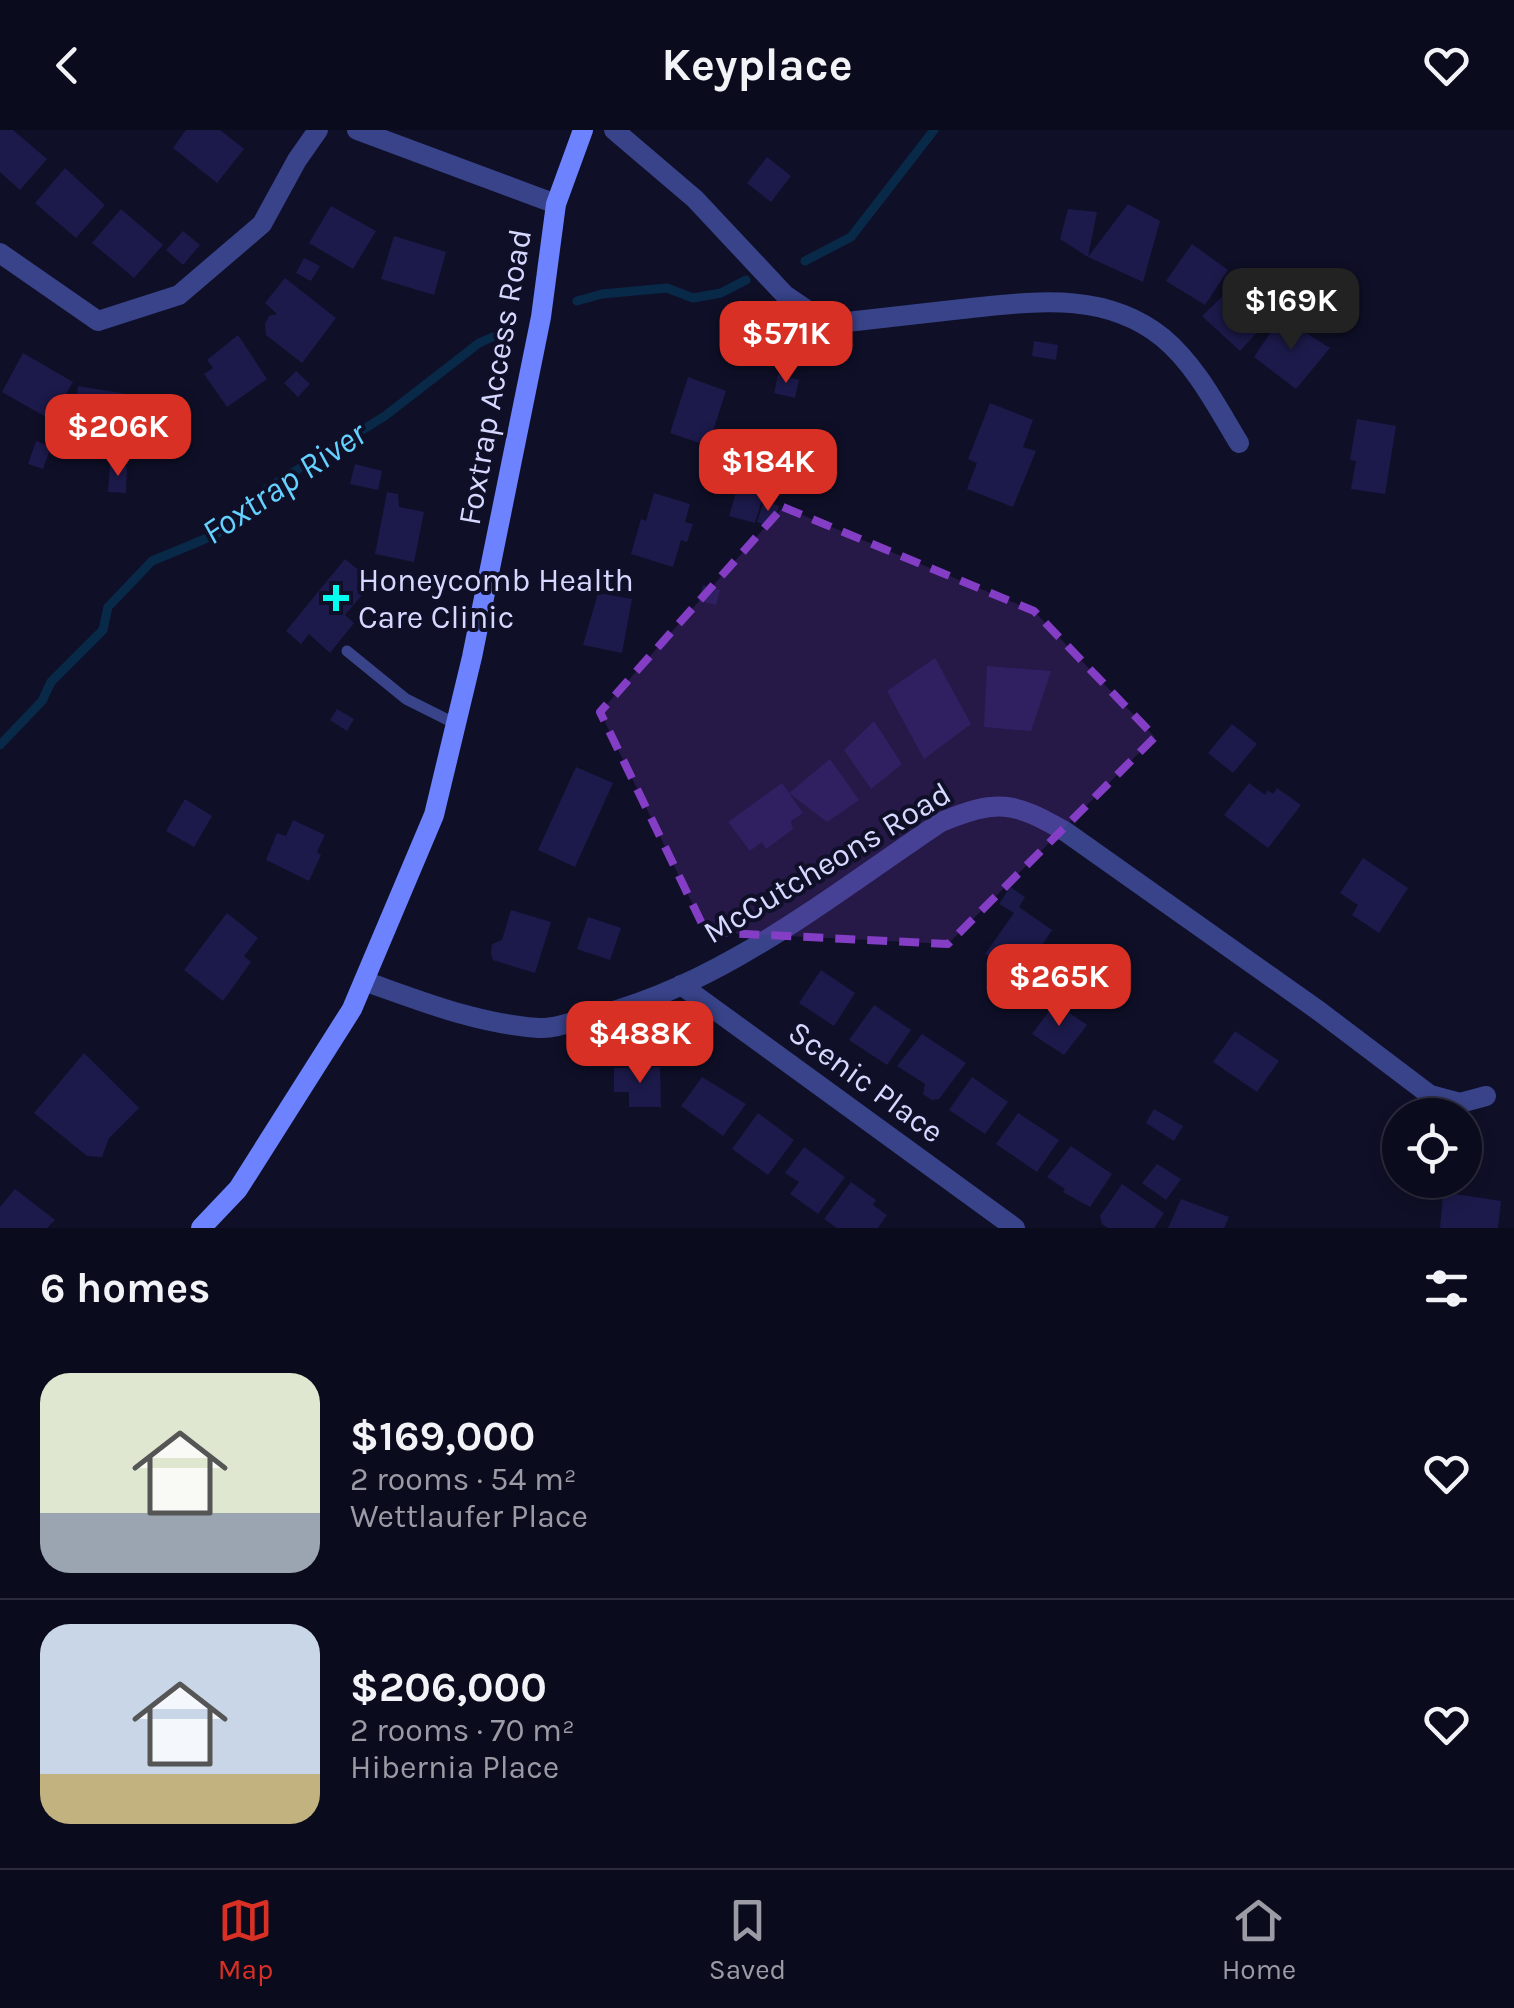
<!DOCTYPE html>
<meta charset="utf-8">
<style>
body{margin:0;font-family:Karla,sans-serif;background:#19192b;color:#f1f3f6;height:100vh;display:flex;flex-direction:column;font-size:38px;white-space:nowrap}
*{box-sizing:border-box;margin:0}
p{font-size:32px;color:#9a9ba4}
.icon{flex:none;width:55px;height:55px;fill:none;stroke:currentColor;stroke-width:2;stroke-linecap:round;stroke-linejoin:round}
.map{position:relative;height:1098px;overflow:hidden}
.side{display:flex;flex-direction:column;background:#0b0b1e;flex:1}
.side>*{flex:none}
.tools{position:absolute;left:1382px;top:968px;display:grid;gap:20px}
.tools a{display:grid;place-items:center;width:100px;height:100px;border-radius:50%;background:#0b0b1e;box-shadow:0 5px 15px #0003,0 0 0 2px #2b2b3c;font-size:50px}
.price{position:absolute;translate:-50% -85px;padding:0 22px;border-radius:20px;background:#d93025;color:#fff;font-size:32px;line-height:65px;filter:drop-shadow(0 2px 5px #0008)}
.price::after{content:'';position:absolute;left:50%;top:60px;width:30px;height:22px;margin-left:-15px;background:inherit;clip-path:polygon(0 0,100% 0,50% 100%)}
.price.active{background:#222;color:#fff}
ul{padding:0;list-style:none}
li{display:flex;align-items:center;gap:30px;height:250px;padding:0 40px}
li+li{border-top:2px solid #2b2b3c}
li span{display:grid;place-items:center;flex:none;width:280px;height:200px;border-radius:30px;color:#555}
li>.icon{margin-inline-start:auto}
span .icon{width:120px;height:120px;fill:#fffc;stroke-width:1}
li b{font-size:42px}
h2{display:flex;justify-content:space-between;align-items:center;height:120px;padding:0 40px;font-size:42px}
header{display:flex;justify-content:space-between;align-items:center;height:130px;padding:0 40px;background:#0b0b1e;font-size:45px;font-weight:700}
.menu{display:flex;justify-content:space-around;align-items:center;height:140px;border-top:2px solid #2b2b3c;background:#0b0b1e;font-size:28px;color:#9a9ba4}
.menu a{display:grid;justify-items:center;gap:5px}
.menu .active{color:#d93025}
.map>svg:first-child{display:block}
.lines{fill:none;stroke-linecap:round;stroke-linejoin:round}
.stream{stroke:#082a48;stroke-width:9}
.building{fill:#1c1a4a}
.lane{stroke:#384389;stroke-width:11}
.street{stroke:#384389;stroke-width:20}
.secondary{stroke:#6d82ff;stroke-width:20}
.marked{fill:#843dc5;fill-opacity:0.2;stroke:#843dc5;stroke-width:8;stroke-dasharray:20 12;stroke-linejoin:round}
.poi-dot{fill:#02ffed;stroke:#0f0f28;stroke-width:4}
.labels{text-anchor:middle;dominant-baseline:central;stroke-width:8;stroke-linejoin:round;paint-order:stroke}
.street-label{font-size:32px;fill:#d6d8ff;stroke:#0f0f28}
.poi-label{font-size:32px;fill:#d6d8ff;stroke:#0f0f28;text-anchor:start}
.water-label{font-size:35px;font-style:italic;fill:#64d1ff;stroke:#0f0f28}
</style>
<header><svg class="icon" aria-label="back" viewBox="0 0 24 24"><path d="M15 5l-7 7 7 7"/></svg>Keyplace<svg class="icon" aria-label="heart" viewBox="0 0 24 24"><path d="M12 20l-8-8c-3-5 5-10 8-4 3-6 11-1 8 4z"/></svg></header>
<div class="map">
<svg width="1514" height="1098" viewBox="0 0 1514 1098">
<rect width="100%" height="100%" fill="#0f0f28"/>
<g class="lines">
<path class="stream" d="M805,131L851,107L934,0
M577,171L602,164L667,158L693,168L721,163L746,150
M0,615L42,571L51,552L103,500L108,477L152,431L217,404L266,359L385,286L479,213L511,199"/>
</g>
<path class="building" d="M0,0H13L47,29L20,60L0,42Z
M186,0H220L244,19L217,53L173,18Z
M767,27L791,46L771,72L747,53Z
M65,38L105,75L76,108L35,73Z
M1128,74L1160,91L1143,152L1088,127L1060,109L1068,79L1097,82L1088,127Z
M331,76L376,101L353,139L309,113Z
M121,79L163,115L134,148L92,113Z
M183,101L200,115L183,135L166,120Z
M394,106L446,122L434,165L381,149Z
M1192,114L1228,140L1205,175L1166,151Z
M304,128L320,136L311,151L296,143Z
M285,148L336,188L302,233L266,205L265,194L269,186L277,184L265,173Z
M1232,157L1272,186L1240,221L1202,186Z
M1281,187L1330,218L1296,259L1254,227Z
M238,205L267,249L227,277L204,244L213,238L207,230Z
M1034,211L1058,215L1056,230L1032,226Z
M23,223L73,252L51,290L2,262Z
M296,241L310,254L298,267L284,253Z
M778,244L799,250L795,268L774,263Z
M688,247L726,261L708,316L670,303Z
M78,256L133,265L126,307L99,302L97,306L84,304L85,299L72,296Z
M990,273L1033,290L1023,317L1036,321L1013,377L967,359L977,333L968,329Z
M1357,289L1396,296L1385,364L1351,359L1356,331L1350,330Z
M36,311L51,317L43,339L28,334Z
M355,334L382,341L378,360L350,354Z
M110,335L127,336L126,363L108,362Z
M739,352L765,360L755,393L729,386Z
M387,362L398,364L399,377L424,382L414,432L375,424Z
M654,363L690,374L685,392L693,394L687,412L681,410L673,437L631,424L641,389L646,391Z
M764,371L779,376L772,397L757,392Z
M345,429L373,452L345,485L354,493L330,523L309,504L301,514L286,501Z
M703,455L720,460L716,475L699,471Z
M598,463L632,469L622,523L583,515Z
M935,528L971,594L924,629L887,561Z
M987,536L1051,541L1031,601L984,597Z
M337,579L354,589L347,601L330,590Z
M874,591L902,634L871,659L844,620Z
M1232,594L1257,614L1233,643L1208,623Z
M830,629L859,670L827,692L789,663L803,683L791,691L793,699L766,719L762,712L750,721L728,692L782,653L789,663Z
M576,637L613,653L575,737L538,720Z
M1249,653L1265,665L1268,660L1273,664L1277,658L1301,675L1268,718L1224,685Z
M185,669L212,686L194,717L166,701Z
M293,690L325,705L317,722L321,725L309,751L266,730L277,703L286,706Z
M1363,728L1408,758L1379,803L1352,785L1358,775L1340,763Z
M1010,757L1025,767L1019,777L1052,800L1020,848L985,824L1014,783L999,774Z
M511,780L551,792L535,843L493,830L491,824L492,814L502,810Z
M227,783L258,808L244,826L251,832L223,871L184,840Z
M588,787L621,798L610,830L577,819Z
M821,840L855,863L834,896L799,873Z
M1055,873L1087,895L1064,925L1032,904Z
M874,875L911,900L887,935L849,910Z
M1235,901L1279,931L1257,962L1213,932Z
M922,904L966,933L939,969L932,970L923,964L925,954L897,936Z
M84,923L139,978L109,1008L102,1027L87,1026L34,983Z
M660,937L661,977H629V962H614V938Z
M702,947L746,974L723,1006L681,976Z
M972,947L1008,972L985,1004L949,980Z
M1154,979L1183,996L1174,1011L1146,993Z
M758,983L794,1010L768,1045L732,1019Z
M1018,983L1059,1010L1037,1042L996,1014Z
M1071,1016L1112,1044L1090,1077L1063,1062L1065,1059L1047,1047Z
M804,1017L845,1047L818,1084L790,1064L799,1052L785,1043Z
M1157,1034L1181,1049L1166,1070L1142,1053Z
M851,1052L876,1070L873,1075L887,1085L878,1098H837L824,1089Z
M1122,1054L1164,1083L1154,1098H1108L1102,1094L1100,1086Z
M15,1059L55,1090L47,1098H0V1077Z
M1448,1063L1501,1071L1498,1098H1440L1443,1066Z
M1181,1069L1229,1087L1224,1098H1168Z"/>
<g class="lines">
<path class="lane" d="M347,521L406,569L456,594"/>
<path class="street" d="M357,0L556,74
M614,0L695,69L785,165L813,184L847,192C885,188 924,183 962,179C1032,172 1103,160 1162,207C1196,235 1217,277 1239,313
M0,123L98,191L179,165L262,94L297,30L318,0
M364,851C421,871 477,894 539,898C553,899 569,893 583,889C716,860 830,766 941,692C997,669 1013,671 1066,702L1319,881L1430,965L1460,973L1486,966
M681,855L1015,1098"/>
<path class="secondary" d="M201,1098L238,1059L352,879L434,685L472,527L541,187L556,74L583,0"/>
</g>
<path class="marked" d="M783,377L1034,481L1155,607L948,814L706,802L600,582Z"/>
<path class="poi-dot" d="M331 453h10v10h10v10h-10v10h-10v-10h-10v-10h10z"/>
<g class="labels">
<g class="street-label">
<text transform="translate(495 247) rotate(-80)">Foxtrap Access Road</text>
<text transform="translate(827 733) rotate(-31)">McCutcheons Road</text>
<text transform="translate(866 952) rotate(36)">Scenic Place</text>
</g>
<g class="poi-label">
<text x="358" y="450">Honeycomb Health<tspan x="358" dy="37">Care Clinic</tspan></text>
</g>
<g class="water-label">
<text transform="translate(284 353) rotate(-34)">Foxtrap River</text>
</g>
</g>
</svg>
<div class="tools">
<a><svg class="icon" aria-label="locate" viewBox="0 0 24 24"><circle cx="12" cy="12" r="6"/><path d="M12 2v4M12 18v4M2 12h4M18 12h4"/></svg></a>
</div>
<b class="price active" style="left:1291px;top:223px">$169K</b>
<b class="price" style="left:786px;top:256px">$571K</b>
<b class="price" style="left:118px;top:349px">$206K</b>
<b class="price" style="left:768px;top:384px">$184K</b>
<b class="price" style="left:1059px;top:899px">$265K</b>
<b class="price" style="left:640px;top:956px">$488K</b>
</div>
<section class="side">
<h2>6 homes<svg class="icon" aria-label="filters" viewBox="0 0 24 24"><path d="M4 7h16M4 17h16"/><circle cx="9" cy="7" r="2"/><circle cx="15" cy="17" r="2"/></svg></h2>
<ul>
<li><span style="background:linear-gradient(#dfe7d0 70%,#9aa5b1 0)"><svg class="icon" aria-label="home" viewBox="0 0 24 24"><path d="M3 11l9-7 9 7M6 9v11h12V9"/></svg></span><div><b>$169,000</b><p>2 rooms · 54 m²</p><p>Wettlaufer Place</p></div><svg class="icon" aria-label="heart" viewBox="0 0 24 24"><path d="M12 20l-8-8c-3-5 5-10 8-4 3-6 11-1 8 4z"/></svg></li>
<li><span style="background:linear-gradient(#c9d6e8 75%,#c2b280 0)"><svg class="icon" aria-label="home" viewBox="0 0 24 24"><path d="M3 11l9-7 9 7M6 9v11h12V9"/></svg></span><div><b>$206,000</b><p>2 rooms · 70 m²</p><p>Hibernia Place</p></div><svg class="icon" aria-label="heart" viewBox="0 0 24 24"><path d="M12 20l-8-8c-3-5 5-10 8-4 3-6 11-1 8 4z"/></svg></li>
</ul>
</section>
<nav class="menu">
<a class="active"><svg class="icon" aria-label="map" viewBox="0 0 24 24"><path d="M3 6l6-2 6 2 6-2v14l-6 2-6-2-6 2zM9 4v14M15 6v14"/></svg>Map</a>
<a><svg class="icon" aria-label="saved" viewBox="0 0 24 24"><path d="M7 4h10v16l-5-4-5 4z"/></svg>Saved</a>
<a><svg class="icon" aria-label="home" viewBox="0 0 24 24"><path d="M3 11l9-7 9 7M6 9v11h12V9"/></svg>Home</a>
</nav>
